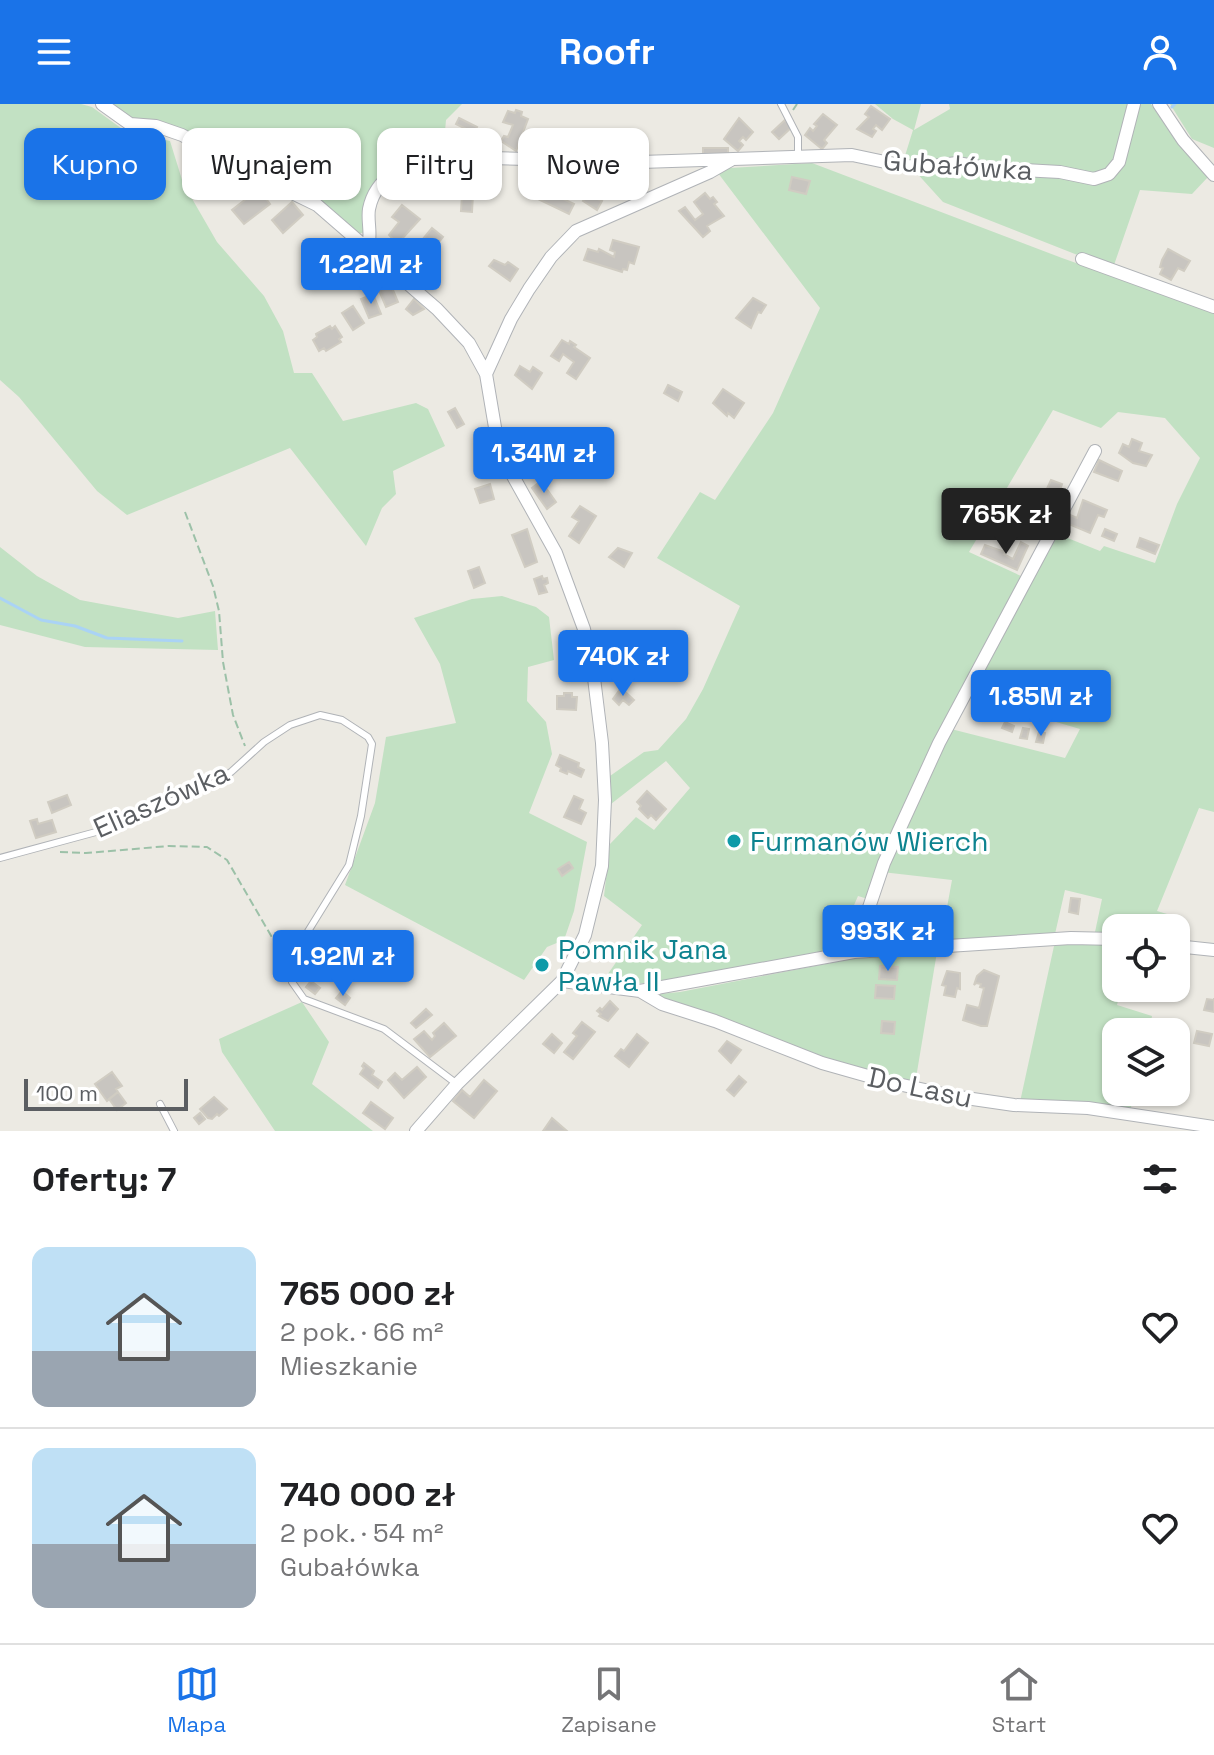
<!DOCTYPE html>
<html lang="pl">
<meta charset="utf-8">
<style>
body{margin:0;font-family:"Space Grotesk",sans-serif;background:#f2f2f2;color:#202124;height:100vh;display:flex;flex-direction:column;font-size:30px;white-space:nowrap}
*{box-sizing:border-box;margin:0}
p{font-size:26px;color:#757577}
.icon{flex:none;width:44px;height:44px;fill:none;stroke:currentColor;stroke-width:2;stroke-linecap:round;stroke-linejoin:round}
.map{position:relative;height:1027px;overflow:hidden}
.details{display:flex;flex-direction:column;background:#fff;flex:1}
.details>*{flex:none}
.guide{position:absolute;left:24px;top:24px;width:800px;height:72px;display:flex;gap:16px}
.tools{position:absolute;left:1102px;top:810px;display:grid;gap:16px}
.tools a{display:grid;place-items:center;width:88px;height:88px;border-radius:16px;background:#fff;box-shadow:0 2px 6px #0004;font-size:40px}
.scale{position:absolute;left:24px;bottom:20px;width:164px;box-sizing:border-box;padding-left:8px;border:4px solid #5b5e62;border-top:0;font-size:22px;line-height:28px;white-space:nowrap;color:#5b5e62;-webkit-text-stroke:6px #fff;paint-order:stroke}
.price{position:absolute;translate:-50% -68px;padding:0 18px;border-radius:8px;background:#1a73e8;color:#fff;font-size:26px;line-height:52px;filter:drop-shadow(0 2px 4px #0008)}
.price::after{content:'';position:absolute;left:50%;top:48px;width:24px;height:18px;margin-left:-12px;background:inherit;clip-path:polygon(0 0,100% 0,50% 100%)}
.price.selected{background:#222;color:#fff}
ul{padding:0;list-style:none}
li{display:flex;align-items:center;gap:24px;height:200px;padding:0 32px}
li+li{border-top:2px solid #e0e0e0}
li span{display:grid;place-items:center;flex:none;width:224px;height:160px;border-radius:16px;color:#555}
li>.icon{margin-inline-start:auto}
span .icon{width:96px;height:96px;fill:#fffc;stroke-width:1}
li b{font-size:34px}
h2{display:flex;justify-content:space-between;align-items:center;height:96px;padding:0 32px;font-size:34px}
.tag{padding:0 28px;border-radius:16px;background:#fff;box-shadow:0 2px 6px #0004;font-size:28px;line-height:72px}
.tag.selected{background:#1a73e8;color:#fff}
header{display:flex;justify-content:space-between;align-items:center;height:104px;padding:0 32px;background:#1a73e8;color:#fff;font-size:36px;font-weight:700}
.tabs{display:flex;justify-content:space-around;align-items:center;height:112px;border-top:2px solid #e0e0e0;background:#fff;font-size:22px;color:#757577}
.tabs a{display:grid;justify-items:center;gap:4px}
.tabs .selected{color:#1a73e8}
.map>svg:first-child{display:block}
.green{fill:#c2e1c3}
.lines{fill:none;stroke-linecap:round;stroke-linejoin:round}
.stream{stroke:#aad3f5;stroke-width:3}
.building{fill:#c8c5c0;stroke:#d0ccc2;stroke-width:2}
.service-casing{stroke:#b0b3b7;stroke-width:8}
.minor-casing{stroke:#b0b3b7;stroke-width:14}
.path{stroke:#9cc1a8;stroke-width:2;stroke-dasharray:8 4;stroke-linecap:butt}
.service{stroke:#fff;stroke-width:6}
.minor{stroke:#fff;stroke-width:12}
.culture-dot{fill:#0f9aa8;stroke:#fff;stroke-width:3}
.labels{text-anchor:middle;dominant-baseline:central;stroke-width:7;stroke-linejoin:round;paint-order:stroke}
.street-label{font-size:28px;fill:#5b5e62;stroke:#fff}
.culture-label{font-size:28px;fill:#0d838f;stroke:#fff;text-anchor:start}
</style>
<header><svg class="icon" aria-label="menu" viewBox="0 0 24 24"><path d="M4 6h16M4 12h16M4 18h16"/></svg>Roofr<svg class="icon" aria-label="person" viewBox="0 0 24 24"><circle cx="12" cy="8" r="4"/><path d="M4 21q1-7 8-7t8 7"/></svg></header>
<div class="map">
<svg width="1214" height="1027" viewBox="0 0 1214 1027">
<rect width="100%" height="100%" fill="#eceae3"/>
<path class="green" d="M0,0H81L92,3L125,27L170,37L183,79L217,138L264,192L283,227L294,269H312L343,317L416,299L428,305L445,342L393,367L396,390L382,404L366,442L290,344L127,411L97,387L19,293L0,276Z
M111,0H462L446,16L443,49L383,72L366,128L357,130L315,94L133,15Z
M875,0H921L914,26L950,5L949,0H1151L1173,33L1208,73L1192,90L1140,86L1114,161L1080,152L943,98L904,55L913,26L893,15Z
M1170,0H1214V44L1192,35Z
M812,59L1062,154L1214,208V708L1199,704L1157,807L1177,813L1174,824H1116V830L1095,828L1102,795L1065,786L1055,830L941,836L952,776L882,768L951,625L1065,654L1080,625L968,592L1055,429L1100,447L1104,442L1155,459L1177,400L1200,354L1165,314L1118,308L1101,324L1053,306L969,448L1021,472L942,622L868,795L858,792L835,845C763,860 676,888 603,877L642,821L604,792L610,740L636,713L654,726L690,684L666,657L611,700L610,672L644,648L658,646L686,615L703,585L740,502L657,454L700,388L715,396L773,309L820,204L718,69L730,64Z
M0,443L37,472L80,496L178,514L215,507L218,546L85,543L0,521Z
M502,492L536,503L549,513L554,556L528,563L527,597L546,618L552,650L529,709L587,738L574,807L564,836L547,843L524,876L345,781L375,699L386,633L456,619L440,560L414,514L472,495Z
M1073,839L1116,841V884H1121L1117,901L1152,912L1149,928H1116V988H1135L1130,1007L1020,998L1054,842Z
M937,848L915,980L856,967L657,893L659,890L680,888L851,855Z
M302,898L329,938L312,980L373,1027H275L222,948L219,935Z"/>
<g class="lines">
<path class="stream" d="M1172,3L1175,0
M0,494L41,516L75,522L107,534L182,537"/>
</g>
<path class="building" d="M871,2L890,15L882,26L876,21L873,25L876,27L872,33L857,25L869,13L865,10Z
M516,6L522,8L521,12L528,15L516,47L501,37L504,32L508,33L513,21L503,18L508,7L515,9Z
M823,10L837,21L824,36L827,39L822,45L805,31L810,24L813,27L817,22L814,20Z
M459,14L477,23L474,29L456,20Z
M739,14L753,28L746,36L743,33L739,37L743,41L738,47L724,35Z
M785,16L792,23L779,35L772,28Z
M703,44H728V49L703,50Z
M550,69L581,85L577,94L563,87L559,93L574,100L569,110L538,95Z
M476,71L487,72L485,88L474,86Z
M792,73L810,77L806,90L789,86Z
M259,85L270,100L244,120L232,106Z
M705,89L710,95L713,93L717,98L714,100L724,112L707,122L710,127L703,133L679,107L685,103L695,116L703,110L694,98Z
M462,90L473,91L472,108L461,107Z
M587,90L602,97L597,106L583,97Z
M292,98L303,111L283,129L272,116Z
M402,101L420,115L399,138L396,144L389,138L392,134L389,131L399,118L392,113Z
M432,124L443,133L427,153L430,155L419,164L411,158L414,154L410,151L416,143L420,146L426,139L422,136Z
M613,136L639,143L634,160L629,158L627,166L623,165L622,168L584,156L588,145L598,148L599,145L614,153L615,148L610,146Z
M1168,145L1190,157L1184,167L1178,164L1171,176L1160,170L1163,164L1160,163L1162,156Z
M494,156L505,161L508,158L518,165L510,177L489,162Z
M390,179L398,198L386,203L378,184Z
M373,190L381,210L369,214L361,195Z
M753,194L766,201L761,209L758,208L751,224L736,214Z
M414,195L424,205L413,211L406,205Z
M353,202L364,219L353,226L342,209Z
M330,222L332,225L335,222L342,233L339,235L341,238L326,247L324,244L319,247L313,236L317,233L316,230Z
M562,236L569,240L570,237L576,241L574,243L590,254L576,275L567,269L574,258L563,250L559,257L551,252Z
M520,262L530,268L533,263L542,269L532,285L515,271Z
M668,281L682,288L678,297L664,289Z
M723,285L744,299L734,314L728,309L727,312L713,299Z
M455,304L464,320L457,324L448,308Z
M1132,335L1142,339L1139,347L1152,351L1146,362L1133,359L1119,349L1123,340L1129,343Z
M1099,356L1122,367L1118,377L1094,368Z
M1051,376L1062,380L1052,410L1042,406L1048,393L1044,391Z
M541,377L556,398L547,405L532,384Z
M490,380L494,395L480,399L475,385Z
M1083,396L1107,406L1104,413L1098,411L1090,429L1064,418L1068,410L1077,414Z
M580,402L596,412L579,439L569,432L579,417L572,413Z
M527,425L537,458L525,463L512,431Z
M1105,425L1117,430L1114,437L1102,432Z
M1140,434L1159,441L1155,450L1137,443Z
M1021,438L1028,442L1017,466L981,450L985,441L1005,448L1004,450L1013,455Z
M618,444L632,449L624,463L609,453Z
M479,463L485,479L474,484L468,467Z
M542,472L543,475L547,474L548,479L544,481L547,488L539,490L534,475Z
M621,584L634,596L629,601L623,596L619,601L613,595Z
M564,589H572V593H577L576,606L557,605V592H564Z
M1005,618L1014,622L1012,628L1002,624Z
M1023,624L1029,625L1027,635L1020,634Z
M1039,628L1045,629L1043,639L1036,638Z
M560,651L579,659L578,663L584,666L581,673L568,667L567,670L560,667L561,664L556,661Z
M647,687L666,705L656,716L651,711L648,714L639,705L641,702L637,698Z
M67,691L71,701L52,709L48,698Z
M574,692L583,696L579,705L586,709L581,720L564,713Z
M37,715L38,720L52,716L56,728L36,734L30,717Z
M569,758L573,764L562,772L558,765Z
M1071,794L1080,795L1078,810L1069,808Z
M897,810L916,811L921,814V820L915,823L897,824Z
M329,850L349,861L336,876L326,868L328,866L321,860Z
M880,862L898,863L897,876L879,875Z
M984,866L999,872L987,922H981L963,916L967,901L979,904L984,884L980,883L981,880L976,879L974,881L977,872Z
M947,867L960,869V885L957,884L955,893L944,891L946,882L942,881Z
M311,877L320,884L315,890L306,883Z
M876,881L895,882L894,895L875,894Z
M1129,884H1153L1151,891Z
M342,887L350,894L345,901L336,894Z
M1214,894V908L1204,906L1207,895L1214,896Z
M610,897L618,905L608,917L599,912L601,910L597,907L600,904L602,906Z
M426,905L432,911L416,924L411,919Z
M882,917L895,918L894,930L881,929Z
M582,918L595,928L573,955L564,948L577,932L573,929Z
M444,919L456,932L430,953L414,935L424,927L432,936L435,932L433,929Z
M1197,927L1212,930L1209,942L1194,939Z
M552,930L562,939L554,949L543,940Z
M637,930L648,939L629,963L615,952L621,945L624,947Z
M727,937L741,946L731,959L719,947Z
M364,959L374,967L372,971L382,978L378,984L360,970L364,964L362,962Z
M417,963L426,973L404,994L388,976L395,969L402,976Z
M112,968L122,982L116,985L118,988L107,997L95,980Z
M739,972L746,978L734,992L727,986Z
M484,976L497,987L474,1014L453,997L462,986L470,993Z
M118,988L126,999L117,1006L109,995Z
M214,993L227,1005L219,1012L217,1010L212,1015L208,1014L200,1005Z
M371,998L393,1014L385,1025L363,1009Z
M200,1009L205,1015L199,1020L194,1014Z
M552,1014L567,1027H543Z"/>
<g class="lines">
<g class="service-casing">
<path id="service" d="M781,0L798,33V51
M0,754L96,728L208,682L231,668L264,638L290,621L320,611L342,616L368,633L372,640L361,712L349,761L294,850L290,861L292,878L304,895L384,925L457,980
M160,1000L174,1027"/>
</g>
<g class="minor-casing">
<path id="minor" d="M102,0L130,20L156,22L182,31L245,66L317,101L437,205L469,239L486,270
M1159,0L1183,36L1214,71
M368,143C372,130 367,117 369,105C377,66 416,56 450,53L641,58L852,51L904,62L924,63L957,59L986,64L1060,68L1094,75L1109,70L1119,58L1134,0
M1082,155L1214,203
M1176,842L1214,846
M854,848L884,759L939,639L1095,347
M562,877L640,887L854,848L1071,834L1116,835
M640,887L662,900L715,917L822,959L889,978L952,992L1014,1001L1088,1004L1214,1023
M416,1027L457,980L562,877L585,831L602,762L605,696L602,639L594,574L584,525L556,449L499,347L486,270L511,215L529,185L551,153L576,127L710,68L731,56"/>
</g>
<path class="path" d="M793,6L797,0
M185,408L213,482L219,507L223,558L233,611L245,642
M60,748L86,749L169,742L207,743L227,756L284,854
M873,830L897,817"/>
<use href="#service" class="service"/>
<use href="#minor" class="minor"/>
</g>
<g class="culture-dot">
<circle cx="734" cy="737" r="8"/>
<circle cx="542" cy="861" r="8"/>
</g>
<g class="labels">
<g class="street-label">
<text transform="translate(958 61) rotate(4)">Gubałówka</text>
<text transform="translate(161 696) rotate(-24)">Eliaszówka</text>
<text transform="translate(920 983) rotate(12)">Do Lasu</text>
</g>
<g class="culture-label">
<text x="750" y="737">Furmanów Wierch</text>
<text x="558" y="845">Pomnik Jana<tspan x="558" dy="32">Pawła II</tspan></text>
</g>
</g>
</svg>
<div class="tools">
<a><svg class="icon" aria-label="locate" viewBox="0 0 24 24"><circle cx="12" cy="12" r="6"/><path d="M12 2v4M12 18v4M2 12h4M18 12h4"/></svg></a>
<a><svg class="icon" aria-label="layers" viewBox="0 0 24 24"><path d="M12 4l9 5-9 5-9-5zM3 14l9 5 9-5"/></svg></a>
</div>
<div class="scale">100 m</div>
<b class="price" style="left:371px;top:202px">1.22M zł</b>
<b class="price" style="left:544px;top:391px">1.34M zł</b>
<b class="price selected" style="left:1006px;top:452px">765K zł</b>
<b class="price" style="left:623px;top:594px">740K zł</b>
<b class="price" style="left:1041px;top:634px">1.85M zł</b>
<b class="price" style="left:888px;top:869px">993K zł</b>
<b class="price" style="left:343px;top:894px">1.92M zł</b>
<div class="guide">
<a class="tag selected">Kupno</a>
<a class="tag">Wynajem</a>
<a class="tag">Filtry</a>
<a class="tag">Nowe</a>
</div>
</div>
<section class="details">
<h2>Oferty: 7<svg class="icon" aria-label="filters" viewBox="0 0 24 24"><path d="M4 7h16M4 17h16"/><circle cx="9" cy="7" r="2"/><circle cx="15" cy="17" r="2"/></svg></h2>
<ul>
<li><span style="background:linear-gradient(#bfe0f5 65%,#9aa5b1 0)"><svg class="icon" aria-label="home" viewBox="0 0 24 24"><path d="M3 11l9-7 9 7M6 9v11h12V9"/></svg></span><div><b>765 000 zł</b><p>2 pok. · 66 m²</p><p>Mieszkanie</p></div><svg class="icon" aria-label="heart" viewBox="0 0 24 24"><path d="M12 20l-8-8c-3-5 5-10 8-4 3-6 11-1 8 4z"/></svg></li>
<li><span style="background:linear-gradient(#bfe0f5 60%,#9aa5b1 0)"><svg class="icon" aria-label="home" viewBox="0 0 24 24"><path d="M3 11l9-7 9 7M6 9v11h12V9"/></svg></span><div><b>740 000 zł</b><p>2 pok. · 54 m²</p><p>Gubałówka</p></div><svg class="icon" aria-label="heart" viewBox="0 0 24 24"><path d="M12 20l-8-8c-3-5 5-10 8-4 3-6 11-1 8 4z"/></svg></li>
</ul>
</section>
<nav class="tabs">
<a class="selected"><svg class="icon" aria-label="map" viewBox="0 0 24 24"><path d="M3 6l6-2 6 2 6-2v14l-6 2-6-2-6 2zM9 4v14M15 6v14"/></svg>Mapa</a>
<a><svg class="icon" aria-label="saved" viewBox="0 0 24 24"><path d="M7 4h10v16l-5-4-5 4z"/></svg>Zapisane</a>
<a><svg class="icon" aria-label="home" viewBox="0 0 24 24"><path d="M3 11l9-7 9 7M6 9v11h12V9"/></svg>Start</a>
</nav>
